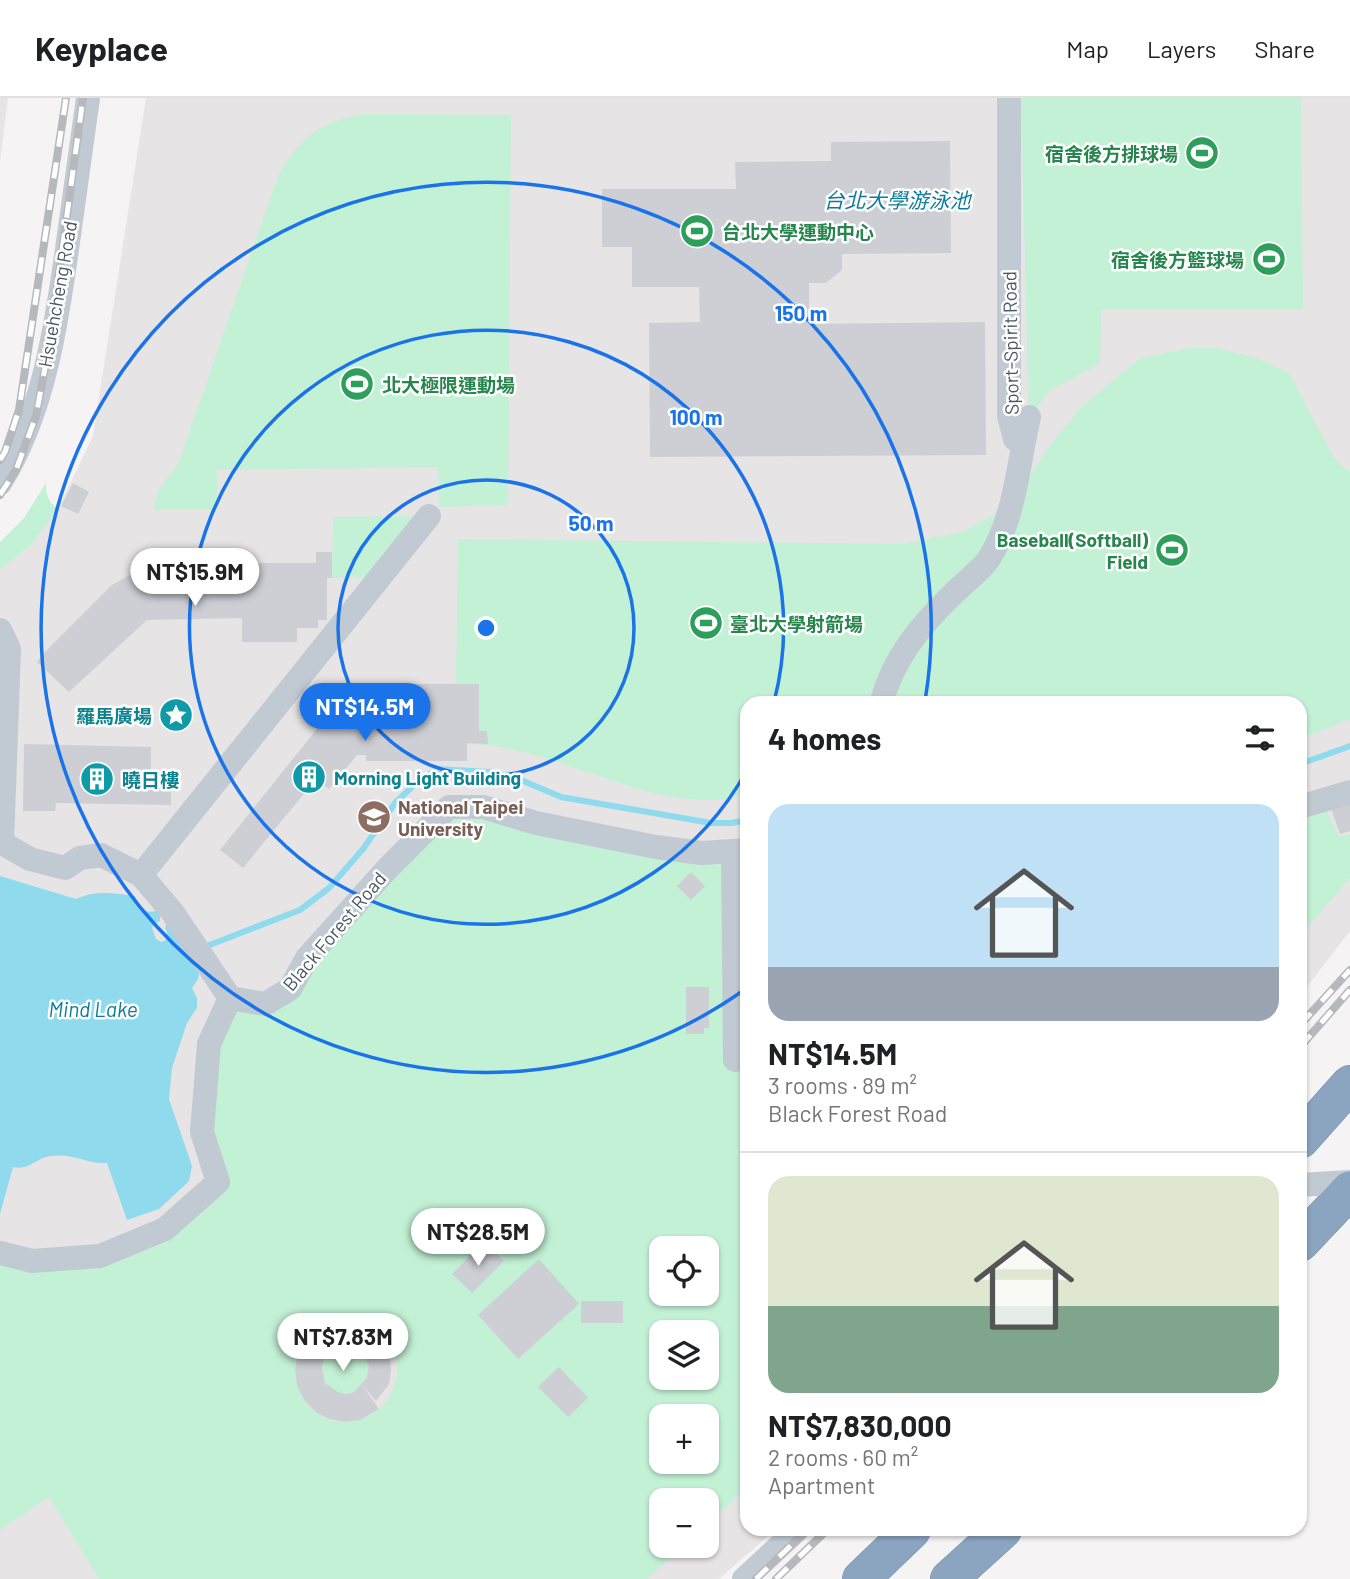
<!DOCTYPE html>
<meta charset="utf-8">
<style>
body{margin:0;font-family:Barlow,"Noto Sans TC",sans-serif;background:#f2f2f2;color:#202124;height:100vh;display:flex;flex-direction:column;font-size:26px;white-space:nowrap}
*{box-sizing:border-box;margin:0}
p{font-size:23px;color:#757577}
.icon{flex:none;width:38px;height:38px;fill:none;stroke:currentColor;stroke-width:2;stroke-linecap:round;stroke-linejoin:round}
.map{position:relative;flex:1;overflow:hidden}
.side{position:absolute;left:740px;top:598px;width:567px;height:840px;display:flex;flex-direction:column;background:#fff;border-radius:21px;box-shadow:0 2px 5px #0004}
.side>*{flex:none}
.fabs{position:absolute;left:649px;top:1138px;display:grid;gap:14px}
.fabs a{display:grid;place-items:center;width:70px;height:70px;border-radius:14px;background:#fff;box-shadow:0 2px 5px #0004;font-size:35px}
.price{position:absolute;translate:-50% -60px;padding:0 16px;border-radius:24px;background:#fff;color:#222;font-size:23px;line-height:46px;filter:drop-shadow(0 2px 4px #0008)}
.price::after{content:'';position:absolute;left:50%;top:42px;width:21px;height:16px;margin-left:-10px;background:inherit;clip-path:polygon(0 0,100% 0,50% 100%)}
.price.active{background:#1a73e8;color:#fff}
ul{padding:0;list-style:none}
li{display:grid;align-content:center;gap:14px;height:371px;padding:0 28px}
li+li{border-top:2px solid #e0e0e0}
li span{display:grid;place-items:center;height:217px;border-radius:21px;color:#555}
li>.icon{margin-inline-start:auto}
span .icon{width:126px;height:126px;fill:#fffc;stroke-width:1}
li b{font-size:30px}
h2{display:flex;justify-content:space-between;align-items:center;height:84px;padding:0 28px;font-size:30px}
header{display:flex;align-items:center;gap:42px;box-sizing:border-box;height:98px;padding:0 35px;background:#fff;border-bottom:2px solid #e0e0e0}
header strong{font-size:33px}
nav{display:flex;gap:38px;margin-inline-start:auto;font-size:24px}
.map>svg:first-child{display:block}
.education{fill:#e6e4e5;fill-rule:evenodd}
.green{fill:#c3f1d5;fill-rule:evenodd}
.water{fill:#90daee}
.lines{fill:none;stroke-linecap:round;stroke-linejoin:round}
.stream{stroke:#90daee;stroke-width:6}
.building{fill:#cdcfd5;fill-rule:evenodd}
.highway-casing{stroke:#7690ad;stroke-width:38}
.minor{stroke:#c1cad2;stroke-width:24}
.highway{stroke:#8ba5c1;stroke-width:37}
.rail-casing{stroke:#b5b8bd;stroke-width:8}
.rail{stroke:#fff;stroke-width:5;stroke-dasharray:16;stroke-linecap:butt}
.ring{fill:none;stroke:#1a73e8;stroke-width:3.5}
.labels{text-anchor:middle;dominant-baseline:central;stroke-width:5;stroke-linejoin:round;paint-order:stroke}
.leisure-label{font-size:19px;font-weight:bold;fill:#27864d;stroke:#fff;text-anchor:end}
.street-label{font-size:19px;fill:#4a5661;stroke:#fff}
.culture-label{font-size:19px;font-weight:bold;fill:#0d838f;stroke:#fff;text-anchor:start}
.education-label{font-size:19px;font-weight:bold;fill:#785e54;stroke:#fff;text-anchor:start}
.water-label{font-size:21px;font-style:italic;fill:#0c7c9b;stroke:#fff}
.centre{fill:#1a73e8;stroke:#fff;stroke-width:3.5}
.ring-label{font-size:21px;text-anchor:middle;font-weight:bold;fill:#1a73e8;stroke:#fff;stroke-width:5;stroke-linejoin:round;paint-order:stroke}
</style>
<header>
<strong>Keyplace</strong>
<nav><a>Map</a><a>Layers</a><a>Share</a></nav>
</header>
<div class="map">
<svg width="1350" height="1481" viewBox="0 0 1350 1481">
<rect width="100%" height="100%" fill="#f5f3f3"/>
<path class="education" d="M0,0H8L0,63Z
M146,0H1350V833L1300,898V606H747V1432H775L719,1481H0V472L32,446L58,411L93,338ZM662,1150H707V1195H662ZM662,1234H707V1279H662ZM662,1318H707V1363H662ZM662,1402H707V1447H662Z"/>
<path class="green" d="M1021,0H1301L1303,212H1101L1100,265L1049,293L1029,319Z
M362,16L511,17L508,407L439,409L438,369L217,372V412H154L157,395L179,364L278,78C301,39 317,26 362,16Z
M1189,250H1217L1256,260L1289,275L1334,360L1350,375V621L1300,641V606H747V696C659,724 559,646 467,646V663H414V586L456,585L458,441L900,446L963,434L1010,408L1049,349L1081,309L1139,261Z
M46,385C46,397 48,404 58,411L32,446L0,472V444L24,420Z
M429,418L379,479L332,480L333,419Z
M1322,702L1339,739L1350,736V780L1300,838V709Z
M449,709L747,752V1389L707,1427V1402H662V1447H684L647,1481H99L49,1399L0,1432V1155L100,1158L217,1084L202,1034L230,900L265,906ZM662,1150H707V1195H662ZM349,1223C382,1230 409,1257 392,1293C387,1305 378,1314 366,1319C299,1350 257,1232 349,1223ZM662,1234H707V1279H662ZM662,1318H707V1363H662Z
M347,1250C391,1254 358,1320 325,1285L322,1277L324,1261Z"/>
<path class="water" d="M0,778L76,801C96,792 114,795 135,798C139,811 147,818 160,811V823L154,826L152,830L156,841L161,844L166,842L167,834L165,830L168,824L199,876L198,881L192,890L197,900V910L187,925L172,970L169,1001L192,1068L189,1083L159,1111L127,1122L107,1065C86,1066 75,1055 50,1058C36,1060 29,1073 13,1069L0,1116Z"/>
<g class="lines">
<path class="stream" d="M1300,666L1350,648
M202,850L300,812L329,790L363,751L395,705L416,685L438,671L489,674L514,679L561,699L711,725H731L747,722"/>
</g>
<path class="building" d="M950,43L951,155L842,156V172L826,185H809V226L985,224L986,357L650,359L649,225L700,224L699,189H632V149H602V91H736L735,64L831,63V44Z
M73,385L89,394L78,416L61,408Z
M316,454H332V480H327V522H318V530H297V544H242V520L147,522L69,594L37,564L42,557L112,487L135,474L221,465H316Z
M323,586H479V633H487L488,646L467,645V663H366V657H357L329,691L316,681L243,770L220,752L320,627L300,611Z
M24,646L151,649V674H171V707L56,705L55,713H23Z
M1350,704V733L1340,736L1331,711Z
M691,774L705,788L691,802L677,788Z
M686,889H709V930H704V936H686Z
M484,1144L504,1163L472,1195L452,1176Z
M539,1161L579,1206L518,1261L478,1217Z
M581,1203H623V1225H581Z
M351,1229L364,1232L376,1239L385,1248L390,1261L391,1273L389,1286L376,1303L362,1287L379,1311L360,1322L344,1324L329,1321L317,1315L304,1302L297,1287L295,1271L298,1256L306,1241L318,1231L335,1255L325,1236L338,1230ZM347,1250H354L364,1257L369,1269L366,1281L354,1294L346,1296L338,1294L325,1285L322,1269L324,1261Z
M559,1269L588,1300L568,1319L538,1289Z"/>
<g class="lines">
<g class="highway-casing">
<path id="highway" d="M1300,1042L1350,986
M1300,1145L1350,1092
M861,1481L912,1432
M949,1481L1003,1432"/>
</g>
<path class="minor" d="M0,385C44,315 57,224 68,144C75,96 81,48 88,0
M0,532L9,551L2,745
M881,606C893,560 920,528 953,496C964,485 979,474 988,462C1015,422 1018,366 1029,319L1015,341L1009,318V0
M1300,709L1350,694
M0,746L2,745L30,761L65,770L80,760L101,757L141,777L173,815L230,900
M733,753L735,962
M141,777L429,418
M230,900L265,906L290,891L307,860L388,770L449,709H483L536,725L656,749L702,755L747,752
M1300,1087L1350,1084
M0,1155L32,1163L100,1158L165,1131L218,1084L202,1034L209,946L230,900
M744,1481L797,1432"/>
<use href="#highway" class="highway"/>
<g class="rail-casing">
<path id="rail" d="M0,362L5,354L19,312L66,0
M0,397L16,372L36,318L49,248L83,0
M1300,927L1350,872
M1300,949L1350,892
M756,1481L807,1432
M776,1481L827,1432"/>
</g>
<use href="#rail" class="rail"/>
</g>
<g class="ring">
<circle cx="486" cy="530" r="148"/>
<path d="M747 672A297 297 0 1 1 774 604"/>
<path d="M744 892A445 445 0 1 1 925 603"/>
</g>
<defs>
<g id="stadium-disc" transform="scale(1.75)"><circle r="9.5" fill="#2e9e5b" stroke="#fff"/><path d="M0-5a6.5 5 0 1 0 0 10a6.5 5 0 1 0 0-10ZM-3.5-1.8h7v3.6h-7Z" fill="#fff"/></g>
<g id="sight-disc" transform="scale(1.75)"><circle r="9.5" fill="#0f9aa8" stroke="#fff"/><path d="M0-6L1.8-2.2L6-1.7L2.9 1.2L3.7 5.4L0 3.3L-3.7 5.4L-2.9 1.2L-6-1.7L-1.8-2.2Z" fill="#fff"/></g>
<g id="building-disc" transform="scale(1.75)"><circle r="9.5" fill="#0f9aa8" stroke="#fff"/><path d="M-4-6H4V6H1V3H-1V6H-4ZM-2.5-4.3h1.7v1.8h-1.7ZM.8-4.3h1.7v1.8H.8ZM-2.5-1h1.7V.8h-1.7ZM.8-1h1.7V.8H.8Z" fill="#fff"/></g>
<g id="university-disc" transform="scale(1.75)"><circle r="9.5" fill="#8d6e63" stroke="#fff"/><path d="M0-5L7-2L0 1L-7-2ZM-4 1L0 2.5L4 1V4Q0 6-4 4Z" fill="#fff"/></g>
</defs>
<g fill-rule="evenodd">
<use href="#stadium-disc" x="1202" y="55"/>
<use href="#stadium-disc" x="697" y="133"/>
<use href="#stadium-disc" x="1269" y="161"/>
<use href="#stadium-disc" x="357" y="286"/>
<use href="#stadium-disc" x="1172" y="452"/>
<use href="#stadium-disc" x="706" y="525"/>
<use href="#sight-disc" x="176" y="617"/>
<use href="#building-disc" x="309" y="679"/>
<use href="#building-disc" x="97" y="681"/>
<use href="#university-disc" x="374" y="719"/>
</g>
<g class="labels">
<g class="leisure-label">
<text x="1178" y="55">宿舍後方排球場</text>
<text x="722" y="133" text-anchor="start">台北大學運動中心</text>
<text x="1244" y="161">宿舍後方籃球場</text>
<text x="382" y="286" text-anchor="start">北大極限運動場</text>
<text x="1148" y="441">Baseball(Softball)<tspan x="1148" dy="22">Field</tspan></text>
<text x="730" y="525" text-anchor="start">臺北大學射箭場</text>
</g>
<g class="street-label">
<text transform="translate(57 196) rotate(-80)">Hsuehcheng Road</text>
<text transform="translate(1010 245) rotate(-91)">Sport-Spirit Road</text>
<text transform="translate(334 833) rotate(-50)">Black Forest Road</text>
</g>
<g class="culture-label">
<text x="152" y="617" text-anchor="end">羅馬廣場</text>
<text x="334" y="679">Morning Light Building</text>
<text x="122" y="681">曉日樓</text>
</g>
<g class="education-label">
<text x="398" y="708">National Taipei<tspan x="398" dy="22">University</tspan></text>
</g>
<g class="water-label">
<text x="897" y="101">台北大學游泳池</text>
<text x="93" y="910">Mind Lake</text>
</g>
</g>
<circle cx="486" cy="530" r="10" class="centre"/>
<g class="ring-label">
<text x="801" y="223">150 m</text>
<text x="696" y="327">100 m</text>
<text x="591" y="433">50 m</text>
</g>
</svg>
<div class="fabs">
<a><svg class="icon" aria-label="locate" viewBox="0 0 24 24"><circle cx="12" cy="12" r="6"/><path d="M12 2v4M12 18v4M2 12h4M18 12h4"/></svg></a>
<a><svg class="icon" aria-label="layers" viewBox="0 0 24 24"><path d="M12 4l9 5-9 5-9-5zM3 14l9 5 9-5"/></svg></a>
<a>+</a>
<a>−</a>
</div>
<b class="price" style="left:195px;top:510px">NT$15.9M</b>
<b class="price active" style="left:365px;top:645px">NT$14.5M</b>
<b class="price" style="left:478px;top:1170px">NT$28.5M</b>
<b class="price" style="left:343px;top:1275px">NT$7.83M</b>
<section class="side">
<h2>4 homes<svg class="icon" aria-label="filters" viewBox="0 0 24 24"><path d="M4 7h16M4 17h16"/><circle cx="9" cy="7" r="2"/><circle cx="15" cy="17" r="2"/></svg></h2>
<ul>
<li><span style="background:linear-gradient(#bfe0f5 75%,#9aa5b1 0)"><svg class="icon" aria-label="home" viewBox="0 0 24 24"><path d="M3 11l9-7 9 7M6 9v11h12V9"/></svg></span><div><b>NT$14.5M</b><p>3 rooms · 89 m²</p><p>Black Forest Road</p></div></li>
<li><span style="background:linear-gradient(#dfe7d0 60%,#7fa58c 0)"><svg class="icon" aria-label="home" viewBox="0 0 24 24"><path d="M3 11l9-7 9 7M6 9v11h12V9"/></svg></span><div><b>NT$7,830,000</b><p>2 rooms · 60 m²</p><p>Apartment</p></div></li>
</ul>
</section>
</div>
